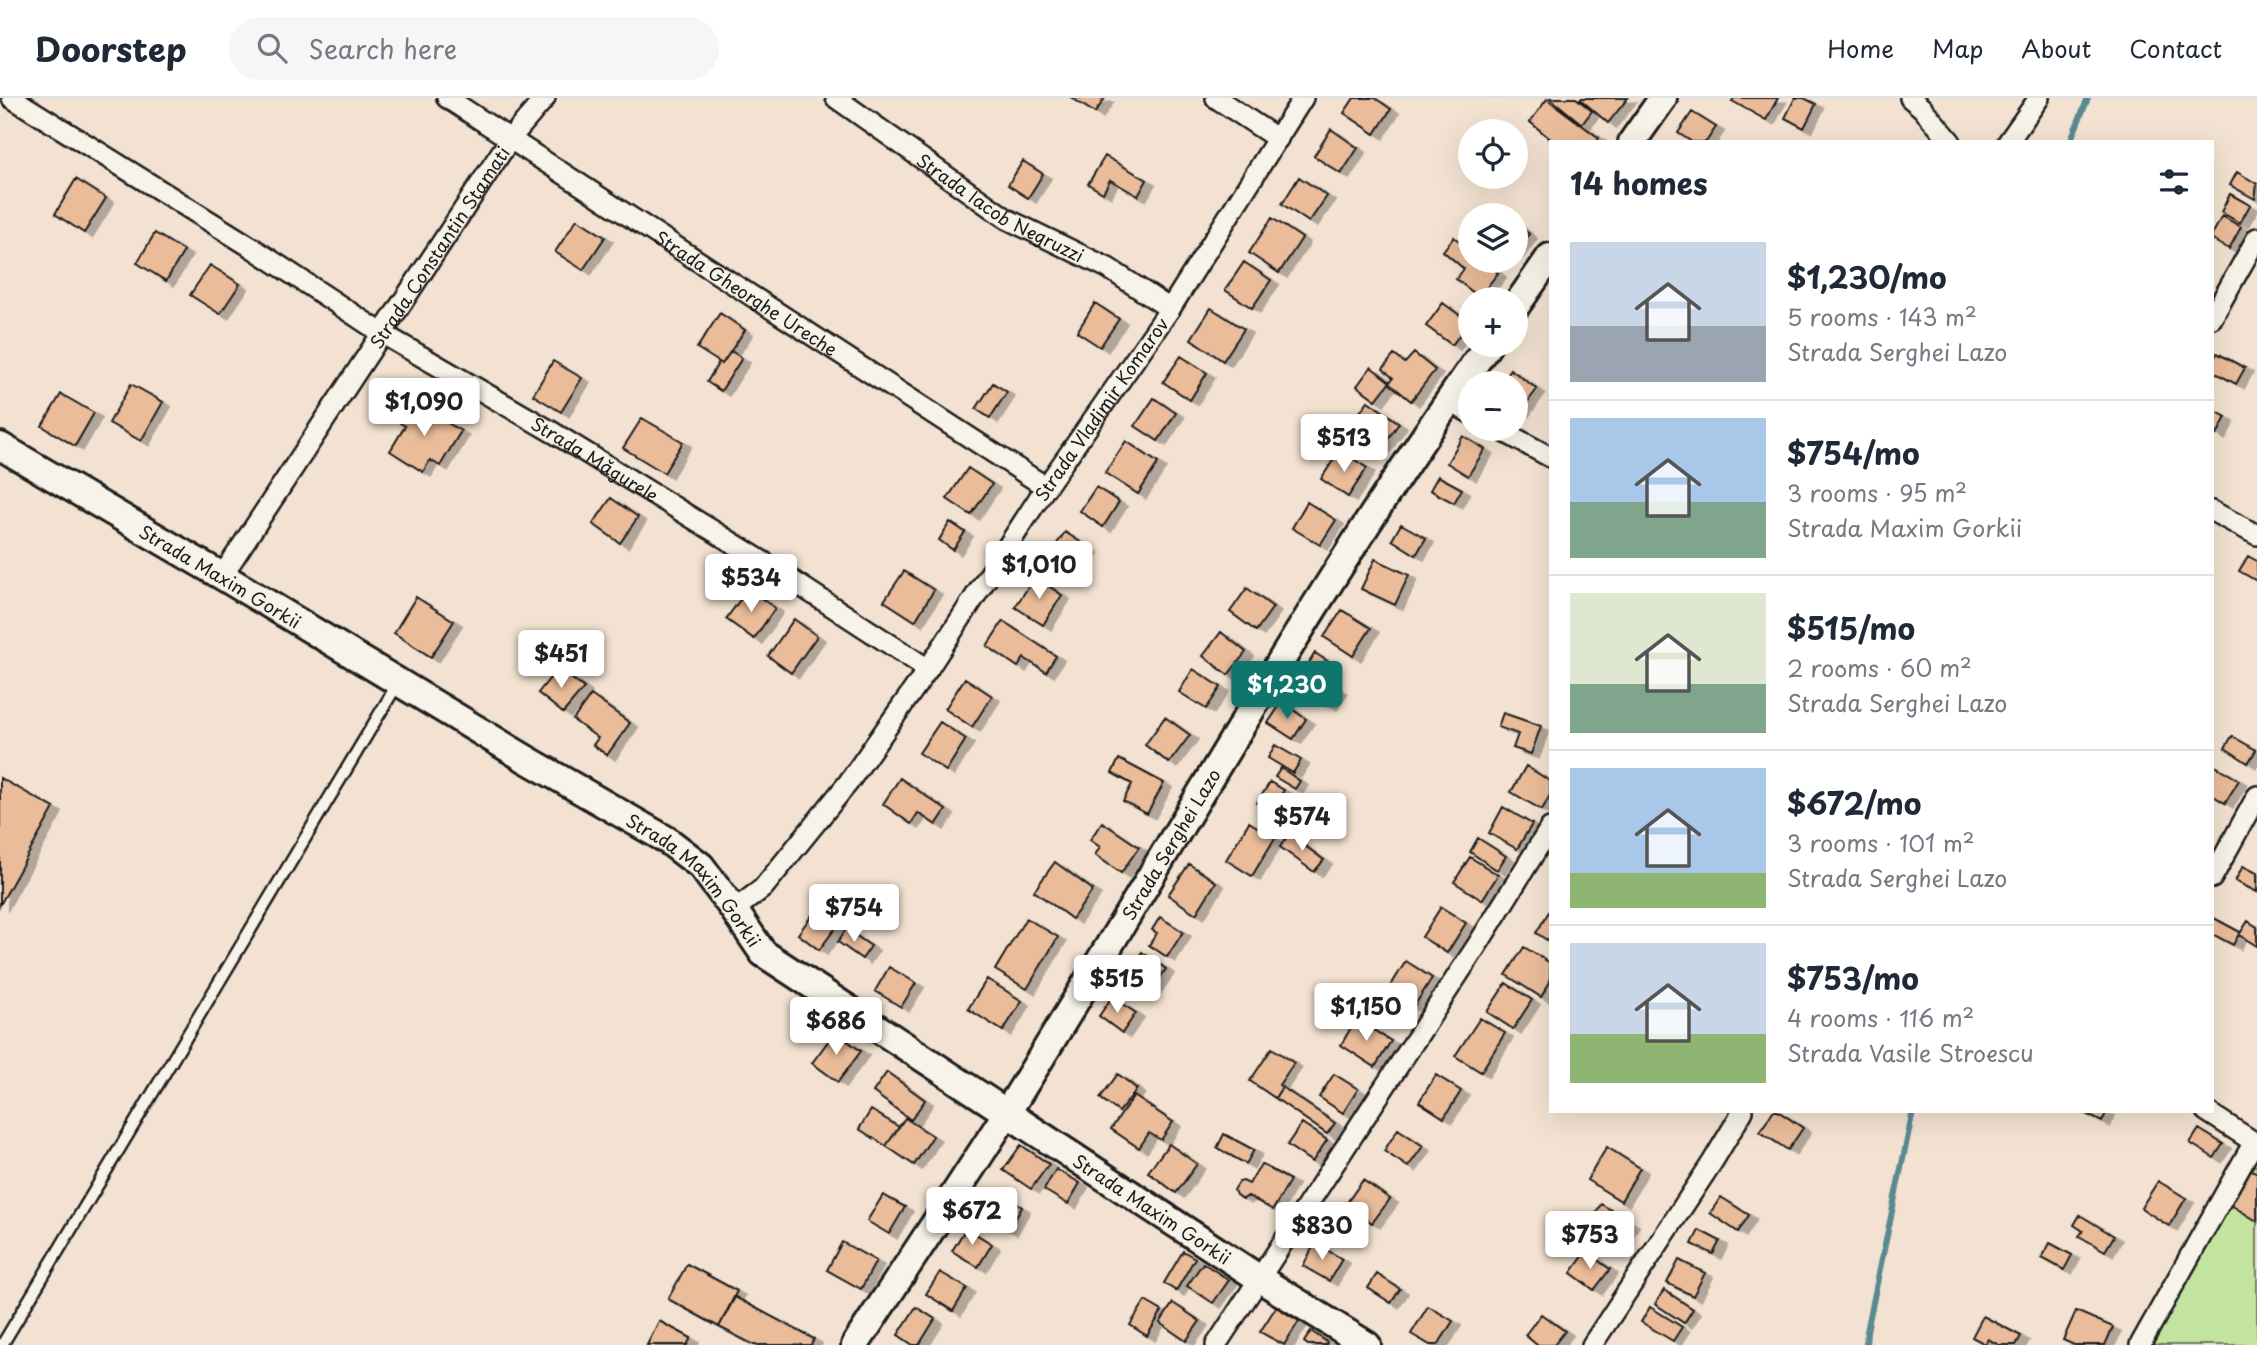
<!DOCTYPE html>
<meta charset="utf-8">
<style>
body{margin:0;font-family:"Playpen Sans",sans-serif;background:#f6f6f7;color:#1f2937;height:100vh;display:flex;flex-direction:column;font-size:26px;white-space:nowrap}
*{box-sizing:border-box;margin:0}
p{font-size:23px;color:#747a83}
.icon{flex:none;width:38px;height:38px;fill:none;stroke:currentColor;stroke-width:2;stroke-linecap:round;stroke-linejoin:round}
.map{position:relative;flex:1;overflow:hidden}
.sheet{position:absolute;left:1549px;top:42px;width:665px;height:973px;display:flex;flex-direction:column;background:#fff;border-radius:0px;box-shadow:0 7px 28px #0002}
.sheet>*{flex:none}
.buttons{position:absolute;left:1458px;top:21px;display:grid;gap:14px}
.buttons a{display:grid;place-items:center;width:70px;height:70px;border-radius:50%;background:#fff;box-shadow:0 7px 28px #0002;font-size:35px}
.price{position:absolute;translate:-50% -60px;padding:0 16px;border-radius:7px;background:#fff;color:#222;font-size:23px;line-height:46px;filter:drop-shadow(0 2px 4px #0008)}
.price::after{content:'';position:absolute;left:50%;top:42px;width:21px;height:16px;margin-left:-10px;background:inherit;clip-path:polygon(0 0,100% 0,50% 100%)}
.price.on{background:#0f766e;color:#fff}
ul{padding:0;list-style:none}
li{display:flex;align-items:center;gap:21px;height:175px;padding:0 21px}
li+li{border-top:2px solid #e0e1e3}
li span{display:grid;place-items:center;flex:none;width:196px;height:140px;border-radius:0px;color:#555}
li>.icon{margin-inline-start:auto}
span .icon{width:84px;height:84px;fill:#fffc;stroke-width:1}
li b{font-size:30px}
h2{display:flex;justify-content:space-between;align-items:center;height:84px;padding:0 21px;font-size:30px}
header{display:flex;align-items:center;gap:42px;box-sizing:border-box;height:98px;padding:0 35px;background:#fff;border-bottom:2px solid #e0e1e3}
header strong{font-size:33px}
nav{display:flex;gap:38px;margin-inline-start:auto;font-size:24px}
.search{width:490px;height:63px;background:#f6f6f7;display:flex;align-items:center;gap:18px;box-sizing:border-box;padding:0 24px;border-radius:38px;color:#747a83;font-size:26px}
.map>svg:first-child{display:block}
.green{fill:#c2e49e;stroke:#6f805d;stroke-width:2}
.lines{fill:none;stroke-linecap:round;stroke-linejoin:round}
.stream{stroke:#5a8992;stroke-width:6}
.building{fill:#eabc9a;stroke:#1c1c1c;stroke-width:2;filter:url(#shadow)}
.lane-casing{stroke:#1c1c1c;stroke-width:15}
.street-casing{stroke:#1c1c1c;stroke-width:24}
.secondary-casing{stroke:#1c1c1c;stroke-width:32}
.lane{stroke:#f7f3e8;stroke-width:10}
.street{stroke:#f7f3e8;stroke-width:19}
.secondary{stroke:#f7f3e8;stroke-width:26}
.labels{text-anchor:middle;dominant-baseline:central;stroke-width:5;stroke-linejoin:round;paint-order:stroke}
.street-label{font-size:18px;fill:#1c1c1c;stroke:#f7f3e8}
</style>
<header>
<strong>Doorstep</strong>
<div class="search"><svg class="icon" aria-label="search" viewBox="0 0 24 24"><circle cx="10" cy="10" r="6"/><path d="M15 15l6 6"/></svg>Search here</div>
<nav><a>Home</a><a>Map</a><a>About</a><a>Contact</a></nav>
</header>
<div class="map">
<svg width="2257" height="1247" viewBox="0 0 2257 1247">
<defs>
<filter id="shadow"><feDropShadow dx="8" dy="4.5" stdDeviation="0" flood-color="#0004"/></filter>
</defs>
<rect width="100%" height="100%" fill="#f3e2d1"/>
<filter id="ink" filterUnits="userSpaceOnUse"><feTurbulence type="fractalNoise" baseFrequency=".0143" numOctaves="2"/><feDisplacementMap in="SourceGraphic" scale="14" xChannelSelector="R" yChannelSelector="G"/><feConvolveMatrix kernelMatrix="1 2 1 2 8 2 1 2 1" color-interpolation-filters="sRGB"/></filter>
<g filter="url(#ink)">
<path class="green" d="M2249,1064L2257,1069V1247H2149Z"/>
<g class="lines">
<path class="stream" d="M2070,44L2088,0
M1866,1247L1867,1233L1913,1013"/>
</g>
<path class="building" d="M1072,0H1105L1095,15Z
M1354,0H1375L1391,11L1375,36L1344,15Z
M1550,0H1576L1592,13L1582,26Z
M1581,0H1628L1608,25L1580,1Z
M1734,0H1778L1766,22L1732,3Z
M1795,0H1804L1816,6L1804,30L1785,20Z
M1547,1L1599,40L1596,44H1554L1530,24Z
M1692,14L1716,29L1706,44H1692L1678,35Z
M1331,31L1358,50L1341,76L1314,58Z
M1105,58L1147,82L1138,98L1110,82L1103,95L1088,86Z
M1023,63L1043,76L1028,100L1008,87Z
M2237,74L2257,86L2255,101L2230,87Z
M1299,79L1327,98L1309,124L1282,106Z
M76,81L106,100L84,135L55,116Z
M2230,96L2250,107L2240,125L2221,114Z
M2222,118L2241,129L2229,151L2212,142V137Z
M1272,120L1302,140L1279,175L1249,155Z
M577,121L605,139L583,172L555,154Z
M1516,125L1529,136L1516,154Z
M155,135L184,153L166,183L137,165Z
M1454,139L1470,152V163H1484L1498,175L1479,199L1456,181L1464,171L1443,153Z
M1244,164L1271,182L1252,210L1225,192Z
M210,167L240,186L220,216L190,197Z
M1095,205L1119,221L1100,249L1077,234Z
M1443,205L1469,224L1452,247L1426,228Z
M1211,210L1244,231L1223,263L1191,241Z
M720,215L745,232L722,266L697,250Z
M731,253L742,260L721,293L707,284L719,264L722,266Z
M1414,255L1435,272L1411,303L1389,285L1393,280L1383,271L1394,257L1405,265Z
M2217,255L2245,270L2236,286L2212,273V265Z
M1181,258L1207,275L1190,302L1163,284Z
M553,263L582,280L561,314L533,297Z
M1371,269L1390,284L1376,302L1357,288Z
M1510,271L1537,291L1516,320V285H1500Z
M993,285L1007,294L990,320L976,311Z
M131,286L163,304L141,343L109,325Z
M61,296L94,315L75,348L42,328Z
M1154,300L1176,315L1158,343L1135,328Z
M1368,303L1399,325L1381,351L1350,328Z
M413,304L461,333L440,368L430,362L423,374L390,353L405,328L400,325Z
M2212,311L2226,319L2217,337L2212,334Z
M642,320L683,344L664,375L623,350Z
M1463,338L1485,351L1468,378L1447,365Z
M1126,343L1158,365L1138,396L1105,375Z
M1340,352L1367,370L1348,399L1321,381Z
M968,370L992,386L971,417L947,401Z
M1438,378L1462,391L1454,405L1430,392Z
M1096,389L1119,404L1103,429L1080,413Z
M611,400L638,419L620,445L593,426Z
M1307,404L1336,422L1320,447L1292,430Z
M950,424L965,434L953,452L939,442Z
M1401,426L1426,440L1416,457L1392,442Z
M1065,434L1091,451L1071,480L1045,463Z
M2248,458L2257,463V483L2239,473Z
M1375,461L1409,477L1395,507L1361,491Z
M904,473L934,492L915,523L884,503Z
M1035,479L1062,497L1043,527L1015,509Z
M1247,490L1273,509L1256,533L1230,514Z
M748,491L775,510L754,541L726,521Z
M416,499L454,523L431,559L394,535Z
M1342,512L1371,530L1353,558L1324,539Z
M794,521L817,538L791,575L768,558Z
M1003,523L1056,558L1046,574L1024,560L1018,569L987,548Z
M1221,534L1246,554L1228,577L1203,558Z
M1315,555L1332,566L1322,581L1339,591L1329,607L1296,586Z
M558,570L584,590L563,615L538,595Z
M1193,571L1221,589L1206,611L1179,594Z
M965,580L992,598L972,629L945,611Z
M591,597L630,625L607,657L593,647L598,640L573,622Z
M1282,604L1306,621L1293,641L1268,625Z
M1503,615L1541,628L1531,656L1513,650L1518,636L1498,629Z
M1165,619L1190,637L1169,665L1145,647Z
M940,624L966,641L946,673L919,655Z
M2232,638L2256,652L2248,665L2225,650Z
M1275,647L1301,662L1293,675L1268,660Z
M1119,661L1164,685L1147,716L1123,703L1132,686L1112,675Z
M2212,666L2239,682L2225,705L2212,697Z
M1526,668L1550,683V697L1542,712L1511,694Z
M1281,670L1300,683L1295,691L1275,679Z
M0,680L54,710L0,807Z
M900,680L946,712L936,727L918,715L911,726L883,706Z
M1270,684L1284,692L1271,713L1257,705Z
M1503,709L1532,726L1517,751L1489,735Z
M1102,724L1139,749L1121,775L1095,757L1100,749L1090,742Z
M1249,724L1275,740L1252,778L1226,762Z
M1289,736L1324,762L1314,774L1280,749Z
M1478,740L1506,758L1497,772L1470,754Z
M1470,759L1498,777L1482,802L1454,784Z
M1055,764L1093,792L1072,821L1034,793Z
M1189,766L1216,784L1196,816L1168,797Z
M2243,768L2257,775V794L2235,783Z
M1441,809L1466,825L1447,855L1422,839Z
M816,812L837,828L819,852L798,836Z
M1550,812V839L1547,842L1536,835Z
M1160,819L1183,834L1167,859L1149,847L1157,835L1152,832Z
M2212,819L2240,834L2233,847L2212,836Z
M1026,820L1058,839L1027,891L995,872Z
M2248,823L2257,829V848L2239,837Z
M846,831L871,848L862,861L838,844Z
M1524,849L1550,865V884L1541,899L1506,877Z
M1142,854L1166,871L1150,894L1126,876Z
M1406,863L1432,880L1413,910L1387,894Z
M889,869L916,885L901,909L875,893Z
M987,881L1022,903L1003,933L968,911Z
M1506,885L1532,902L1513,931L1487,914Z
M1112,899L1136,915L1122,935L1099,918Z
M1480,920L1505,935L1481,974L1455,958Z
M1356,921L1391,943L1375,969L1341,947Z
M835,934L861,953L838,984L812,965Z
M1272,950L1294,965L1279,987L1282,989L1275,1000L1250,983Z
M887,974L925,1002L911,1022L873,994Z
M1118,976L1137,991L1119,1014L1100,1000Z
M1334,976L1358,991L1343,1015L1319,999Z
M1436,977L1461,993L1444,1020L1419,1004Z
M1282,989L1335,1025L1327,1036L1275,1000Z
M1134,998L1173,1024L1161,1042L1149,1035L1139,1050L1111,1031Z
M871,1012L899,1029L886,1048L859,1031Z
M1773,1013H1778L1803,1030L1788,1052L1760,1034Z
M2080,1013H2107L2102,1024Z
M905,1020L933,1038L914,1067L886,1048Z
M1302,1025L1327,1042L1312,1064L1287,1047Z
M1398,1031L1423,1048L1408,1069L1384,1053Z
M2199,1031L2223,1046L2214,1060L2190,1045Z
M1224,1036L1254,1052L1246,1066L1217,1050Z
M1169,1046L1197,1066L1176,1095L1148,1074Z
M1021,1047L1049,1066L1031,1091L1003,1072Z
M1607,1049L1640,1070L1621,1103L1587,1082Z
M1261,1066L1290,1082L1273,1112L1248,1098L1243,1101L1236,1097L1234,1092L1239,1084L1243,1083L1249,1086Z
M2247,1069L2257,1075V1123L2226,1104Z
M1056,1071L1080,1085L1068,1106L1044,1092Z
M1363,1082L1390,1101L1372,1125L1346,1106Z
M2158,1083L2186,1100L2169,1128L2141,1110Z
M994,1092L1022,1109L1009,1132L981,1115Z
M883,1097L905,1109L889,1136L867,1123Z
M1721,1099L1749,1117L1738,1134L1710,1115Z
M1601,1106L1631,1124L1615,1151L1585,1133Z
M2080,1117L2114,1138L2105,1153L2079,1138L2083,1133L2074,1127Z
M966,1130L992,1146L978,1169L952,1153Z
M1699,1132L1720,1143L1713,1156L1692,1146Z
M842,1144L876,1163L861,1191L827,1172Z
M1315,1145L1342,1161L1329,1183L1303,1168Z
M2050,1145L2072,1157L2064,1172L2042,1160Z
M1183,1153L1195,1160L1176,1193L1164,1185Z
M1586,1154L1610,1171L1594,1192L1571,1175Z
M1679,1162L1705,1175L1693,1198L1667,1185Z
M1203,1165L1229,1182L1213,1205L1187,1188Z
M687,1166L737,1193L719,1229L668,1201Z
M940,1174L967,1190L953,1213L926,1196Z
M1377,1176L1400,1191L1391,1205L1368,1190Z
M1664,1192L1693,1211L1684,1225L1655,1206Z
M735,1199L814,1241L811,1247H754L719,1229Z
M1145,1203L1162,1213L1147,1238L1130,1227Z
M1173,1205L1200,1223L1186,1243L1160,1225Z
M1428,1208L1453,1223L1438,1247H1430L1411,1236Z
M916,1209L935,1221L919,1247H913L898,1237Z
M1276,1209L1299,1223L1284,1247L1260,1234Z
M1650,1209L1682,1229L1673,1243L1641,1224Z
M2076,1213L2113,1229L2105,1247H2074L2063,1242Z
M1541,1216L1565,1233L1554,1247H1537L1525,1237Z
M1983,1218L2021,1238L2016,1247H1999L1988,1241L1985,1246L1972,1239Z
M659,1223L691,1240L687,1247H647Z
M1311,1233L1327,1244L1326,1247H1308L1304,1244Z"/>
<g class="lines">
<g class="lane-casing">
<path id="lane" d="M2,1247L398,585"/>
</g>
<g class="street-casing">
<g id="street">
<path id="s1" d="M12,0L251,149L383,236L554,335L767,466L928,571"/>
<path id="s2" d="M447,0L1046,389"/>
<path id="s3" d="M836,0L1007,121L1108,170L1170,211"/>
<path d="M1216,0L1278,41"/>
<path d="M1910,0L1922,10L1951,44"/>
<path d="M2008,44L2039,0"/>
<path d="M2212,220L2257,140"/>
<path d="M1448,303L1470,315"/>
<path d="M1499,331L1550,359"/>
<path d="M2212,413L2257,437"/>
<path id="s4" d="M222,478L510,41L545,0"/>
<path d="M2212,780L2257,698"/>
<path id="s5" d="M734,812L763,790L848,685L928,571L1046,389L1170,211L1303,0"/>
<path d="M2206,1013L2257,1046"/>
<path d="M1216,1247L1478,846L1550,730"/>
<path d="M1592,1247L1713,1063L1743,1013"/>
<path d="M2140,1247L2254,1044"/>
</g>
</g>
<g class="secondary-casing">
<g id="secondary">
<path d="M1632,44L1663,0"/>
<path d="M1516,208L1550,159"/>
<path id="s6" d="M0,348L222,478L526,661L667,742L701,768L734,812L763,855L1260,1181L1367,1247"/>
<path id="s7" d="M855,1247C906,1169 958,1092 1008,1013C1168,757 1312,494 1488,247"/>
</g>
</g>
<use href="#lane" class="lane"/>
<use href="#street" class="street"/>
<use href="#secondary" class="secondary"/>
</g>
</g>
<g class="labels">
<g class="street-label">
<text stroke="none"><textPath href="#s3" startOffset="198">Strada Iacob Negruzzi</textPath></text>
<text stroke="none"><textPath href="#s4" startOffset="394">Strada Constantin Stamati</textPath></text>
<text stroke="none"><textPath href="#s2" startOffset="357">Strada Gheorghe Ureche</textPath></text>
<text stroke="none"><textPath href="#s5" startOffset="623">Strada Vladimir Komarov</textPath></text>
<text stroke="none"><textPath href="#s1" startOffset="686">Strada Măgurele</textPath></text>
<text stroke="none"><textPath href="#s6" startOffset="256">Strada Maxim Gorkii</textPath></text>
<text stroke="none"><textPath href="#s7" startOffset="592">Strada Serghei Lazo</textPath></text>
<text stroke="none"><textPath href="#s6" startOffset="822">Strada Maxim Gorkii</textPath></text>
<text stroke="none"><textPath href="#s6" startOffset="1390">Strada Maxim Gorkii</textPath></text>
</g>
</g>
</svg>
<div class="buttons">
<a><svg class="icon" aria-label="locate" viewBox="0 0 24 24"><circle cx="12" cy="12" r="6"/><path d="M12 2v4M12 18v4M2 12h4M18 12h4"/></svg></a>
<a><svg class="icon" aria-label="layers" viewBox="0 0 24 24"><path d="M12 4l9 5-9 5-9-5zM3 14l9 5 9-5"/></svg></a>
<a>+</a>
<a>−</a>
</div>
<b class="price" style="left:424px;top:340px">$1,090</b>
<b class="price" style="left:1344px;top:376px">$513</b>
<b class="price" style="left:1039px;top:503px">$1,010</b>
<b class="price" style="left:751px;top:516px">$534</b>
<b class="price" style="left:561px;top:592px">$451</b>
<b class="price on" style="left:1287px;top:623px">$1,230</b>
<b class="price" style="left:1302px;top:755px">$574</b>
<b class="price" style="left:854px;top:846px">$754</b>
<b class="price" style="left:1117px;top:917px">$515</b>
<b class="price" style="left:1366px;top:945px">$1,150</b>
<b class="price" style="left:836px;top:959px">$686</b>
<b class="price" style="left:972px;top:1149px">$672</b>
<b class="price" style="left:1322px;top:1164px">$830</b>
<b class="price" style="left:1590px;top:1173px">$753</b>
<section class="sheet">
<h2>14 homes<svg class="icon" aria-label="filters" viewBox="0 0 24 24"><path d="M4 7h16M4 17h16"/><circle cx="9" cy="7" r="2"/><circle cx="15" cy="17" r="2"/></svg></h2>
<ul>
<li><span style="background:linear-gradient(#c9d6e8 60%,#9aa5b1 0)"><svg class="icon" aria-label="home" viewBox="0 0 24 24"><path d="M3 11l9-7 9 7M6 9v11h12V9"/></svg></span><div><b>$1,230/mo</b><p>5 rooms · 143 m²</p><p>Strada Serghei Lazo</p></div></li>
<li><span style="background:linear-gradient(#a9c7e8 60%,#7fa58c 0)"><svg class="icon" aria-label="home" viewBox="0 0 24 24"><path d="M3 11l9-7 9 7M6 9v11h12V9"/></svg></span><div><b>$754/mo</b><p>3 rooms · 95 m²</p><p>Strada Maxim Gorkii</p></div></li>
<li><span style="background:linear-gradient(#dfe7d0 65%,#7fa58c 0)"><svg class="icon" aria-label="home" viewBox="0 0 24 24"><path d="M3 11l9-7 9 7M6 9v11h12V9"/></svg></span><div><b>$515/mo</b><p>2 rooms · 60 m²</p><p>Strada Serghei Lazo</p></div></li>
<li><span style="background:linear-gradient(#a9c7e8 75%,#8fb573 0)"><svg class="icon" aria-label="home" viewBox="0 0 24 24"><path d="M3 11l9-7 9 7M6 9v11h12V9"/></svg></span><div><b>$672/mo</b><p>3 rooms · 101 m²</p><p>Strada Serghei Lazo</p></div></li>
<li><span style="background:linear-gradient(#c9d6e8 65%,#8fb573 0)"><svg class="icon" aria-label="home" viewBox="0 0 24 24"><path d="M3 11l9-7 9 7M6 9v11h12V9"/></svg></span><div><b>$753/mo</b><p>4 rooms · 116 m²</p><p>Strada Vasile Stroescu</p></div></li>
</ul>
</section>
</div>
